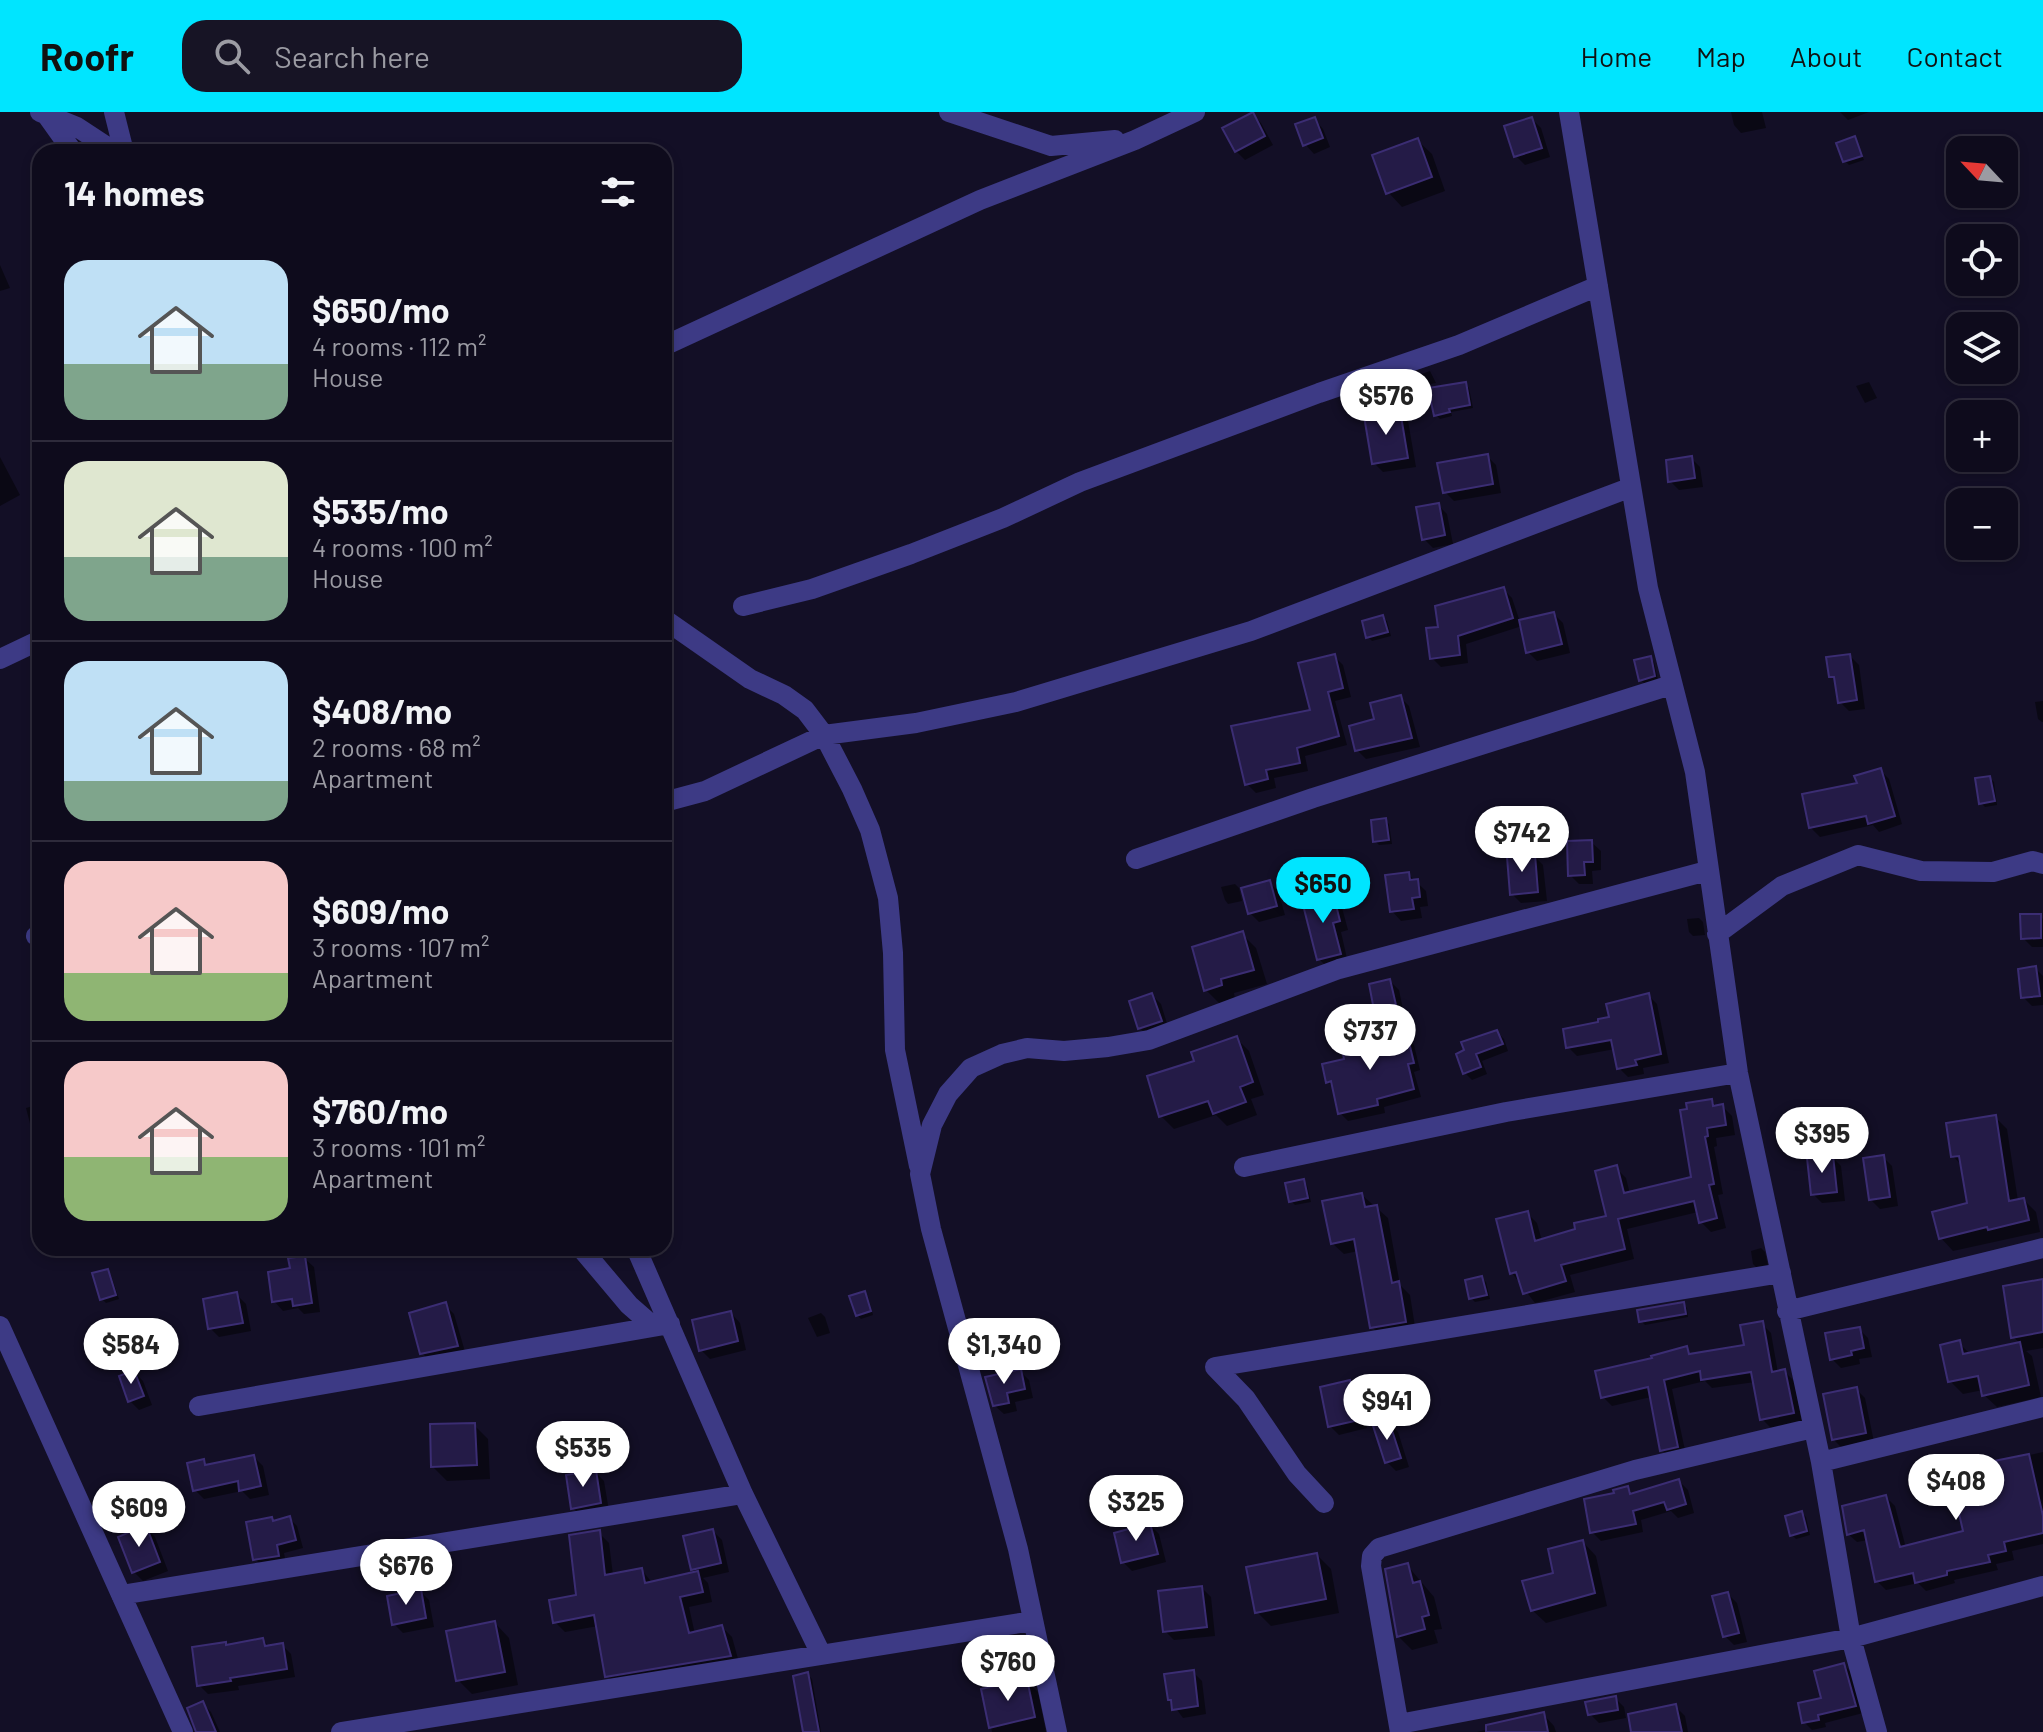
<!DOCTYPE html>
<meta charset="utf-8">
<style>
body{margin:0;font-family:Barlow,sans-serif;background:#171425;color:#f1f3f6;height:100vh;display:flex;flex-direction:column;font-size:30px;white-space:nowrap}
*{box-sizing:border-box;margin:0}
p{font-size:26px;color:#9b9ba3}
.icon{flex:none;width:44px;height:44px;fill:none;stroke:currentColor;stroke-width:2;stroke-linecap:round;stroke-linejoin:round}
.map{position:relative;flex:1;overflow:hidden}
.drawer{position:absolute;left:32px;top:32px;width:640px;height:1112px;display:flex;flex-direction:column;background:#0e0b1c;border-radius:24px;box-shadow:0 4px 12px #0003,0 0 0 2px #2e2b3b}
.drawer>*{flex:none}
.needle{width:52px;rotate:296deg}
.fabs{position:absolute;left:1946px;top:24px;display:grid;gap:16px}
.fabs a{display:grid;place-items:center;width:72px;height:72px;border-radius:16px;background:#0e0b1c;box-shadow:0 4px 12px #0003,0 0 0 2px #2e2b3b;font-size:40px}
.price{position:absolute;translate:-50% -68px;padding:0 18px;border-radius:28px;background:#fff;color:#222;font-size:26px;line-height:52px;filter:drop-shadow(0 2px 4px #0008)}
.price::after{content:'';position:absolute;left:50%;top:48px;width:24px;height:18px;margin-left:-12px;background:inherit;clip-path:polygon(0 0,100% 0,50% 100%)}
.price.active{background:#00e5ff;color:#111}
ul{padding:0;list-style:none}
li{display:flex;align-items:center;gap:24px;height:200px;padding:0 32px}
li+li{border-top:2px solid #2e2b3b}
li span{display:grid;place-items:center;flex:none;width:224px;height:160px;border-radius:24px;color:#555}
li>.icon{margin-inline-start:auto}
span .icon{width:96px;height:96px;fill:#fffc;stroke-width:1}
li b{font-size:34px}
h2{display:flex;justify-content:space-between;align-items:center;height:96px;padding:0 32px;font-size:34px}
header{display:flex;align-items:center;gap:48px;box-sizing:border-box;height:112px;padding:0 40px;background:#00e5ff;color:#111}
header strong{font-size:38px}
nav{display:flex;gap:44px;margin-inline-start:auto;font-size:28px}
.search{width:560px;height:72px;background:#171425;display:flex;align-items:center;gap:20px;box-sizing:border-box;padding:0 28px;border-radius:24px;color:#9b9ba3;font-size:30px}
.map>svg:first-child{display:block}
.shadow{fill:#0007}
.building{fill:#241b47;stroke:#3b2d73;stroke-width:2}
.lines{fill:none;stroke-linecap:round;stroke-linejoin:round}
.minor{stroke:#3d3a85;stroke-width:20}
</style>
<header>
<strong>Roofr</strong>
<div class="search"><svg class="icon" aria-label="search" viewBox="0 0 24 24"><circle cx="10" cy="10" r="6"/><path d="M15 15l6 6"/></svg>Search here</div>
<nav><a>Home</a><a>Map</a><a>About</a><a>Contact</a></nav>
</header>
<div class="map">
<svg width="2043" height="1620" viewBox="0 0 2043 1620">
<rect width="100%" height="100%" fill="#130f26"/>
<path class="shadow" d="M1731,0H1762L1766,16L1741,21L1734,13Z
M1840,0H1869L1848,8Z
M1252,2L1261,11L1273,33L1245,48L1236,39Z
M1314,7L1323,17L1330,35L1314,42L1305,32Z
M1532,7L1541,16L1550,45L1525,53L1516,44Z
M1854,26L1864,48L1849,53L1845,49Z
M1417,28L1432,42L1445,79L1402,95L1388,80Z
M362,35L366,40H350Z
M0,153L10,176L0,179Z
M1430,259L1436,271L1421,274L1416,264Z
M1869,270L1877,286L1865,291L1856,274Z
M1465,272L1469,276L1473,296L1451,300L1452,304L1440,307L1436,303Z
M1399,300L1408,309L1416,355L1383,360L1374,351Z
M1487,344L1496,353L1501,381L1454,389L1445,380Z
M0,345L20,383L0,394Z
M1691,346L1700,355L1703,375L1679,378L1670,369Z
M1438,393L1447,402L1453,432L1433,436L1424,427Z
M1503,477L1512,486L1520,510L1554,502L1563,511L1570,541L1537,549L1528,540L1522,514L1466,532L1468,551L1441,555L1432,546L1440,517Z
M1383,505L1387,509L1391,524L1372,529L1368,525Z
M1334,544L1343,553L1351,585L1335,589L1347,633L1305,644L1308,659L1274,666L1276,676L1256,681L1247,672L1312,599Z
M1850,544L1859,553L1865,597L1849,599L1840,590L1837,570L1831,564Z
M1650,546L1654,550L1658,568L1645,572L1641,568L1636,550Z
M1400,585L1409,594L1420,635L1366,647L1357,638L1377,609Z
M2043,589V610H2042L2038,607L2035,590Z
M1880,658L1889,667L1902,712L1879,720L1873,713L1820,725L1811,716Z
M1990,666L1994,670L1997,693L1985,695L1981,691Z
M1385,708L1389,712L1392,732L1379,733L1375,729Z
M1591,730L1601,739V758L1592,759L1593,772H1579L1570,763Z
M1534,744L1543,753L1547,789L1521,791L1512,782Z
M1408,762L1426,779L1428,794L1420,795L1422,806L1401,809L1392,799Z
M1269,770L1278,779L1285,803L1259,810L1250,801Z
M1235,772L1239,776L1242,789L1228,792L1225,788L1221,775Z
M1332,783L1341,792L1348,818L1341,820L1348,851L1328,856L1319,847Z
M2040,804L2043,807V835H2032L2023,826Z
M1699,806L1703,810L1705,823L1693,824L1689,820L1687,807Z
M1242,822L1256,836L1267,872L1234,881L1235,887L1220,892L1206,878Z
M2035,856L2043,864V893L2032,894L2023,885Z
M1390,869L1399,878L1404,902L1385,906L1376,897Z
M1152,883L1161,892L1169,918L1149,925L1140,916Z
M1648,883L1657,892L1669,951L1643,956L1644,962L1628,965L1619,956L1615,937L1577,944L1568,935Z
M1497,920L1504,927L1508,939L1482,949L1487,962L1472,968L1465,961L1459,943Z
M1359,924L1367,932L1406,925L1414,933L1420,958L1414,960L1421,985L1384,995L1385,1001L1348,1009L1340,1001L1335,977L1328,970L1346,949Z
M1236,926L1249,939L1264,983L1251,987L1257,1003L1227,1014L1216,1003L1174,1017L1161,1004L1197,950Z
M1712,989L1717,995L1722,994L1732,1004L1735,1023L1716,1026L1717,1034L1714,1035L1723,1082L1718,1083L1726,1116L1711,1120L1701,1110L1698,1100L1627,1117L1634,1147L1570,1163L1575,1180L1535,1191L1512,1161L1527,1101L1537,1111L1542,1129L1609,1105L1616,1056L1626,1066L1630,1082L1693,1066Z
M40,992V1030L33,1023L26,996Z
M1995,1005L2007,1017L2018,1089L2024,1088L2036,1100L2040,1120L1953,1139L1941,1126L1969,1092L1963,1055L1953,1044Z
M1832,1045L1841,1054L1845,1089L1822,1091L1813,1082Z
M1883,1045L1892,1054L1898,1094L1880,1097L1871,1088Z
M1303,1069L1307,1073L1311,1090L1295,1093L1291,1089Z
M1362,1083L1388,1106L1400,1173L1410,1183L1416,1221L1383,1226L1372,1215L1358,1139L1344,1142L1332,1131Z
M1761,1136L1765,1140L1768,1154L1757,1156L1753,1152L1751,1139Z
M304,1146L314,1155L320,1200L304,1202L298,1196L283,1199L274,1189L292,1158Z
M107,1159L111,1163L119,1187L106,1191L102,1187Z
M1482,1166L1486,1170L1490,1187L1475,1190L1471,1186Z
M2043,1169V1236L2026,1239L2032,1244L2041,1285L1997,1295L1984,1283L1983,1278L1963,1282L1950,1269L1959,1231L1971,1243L2020,1231L2013,1225Z
M864,1181L868,1185L873,1203L861,1207L857,1203Z
M237,1183L246,1192L251,1219L219,1225L210,1216Z
M1683,1192L1687,1196L1688,1205L1645,1213L1641,1209Z
M445,1193L454,1202L466,1243L431,1250L422,1241Z
M731,1201L740,1211L746,1238L710,1247L701,1238Z
M821,1201L825,1205L830,1221L817,1225L808,1206Z
M1762,1212L1771,1221L1778,1261L1785,1260L1794,1269L1802,1310L1771,1316L1762,1307L1755,1270L1712,1276L1705,1269L1672,1277L1686,1343L1671,1347L1662,1338L1651,1285L1612,1294L1603,1285L1654,1248L1686,1237L1693,1243L1746,1235Z
M1859,1217L1868,1226L1872,1245L1859,1247L1860,1252L1841,1256L1832,1247Z
M1020,1259L1029,1268L1033,1286L1015,1290L1017,1299L1004,1302L994,1293Z
M134,1260L143,1269L152,1293L139,1298L130,1289Z
M1350,1270L1359,1279L1367,1316L1339,1323L1330,1314Z
M1856,1277L1865,1286L1874,1330L1843,1337L1834,1328Z
M1389,1311L1398,1320L1409,1355L1396,1359L1387,1350Z
M474,1313L488,1327L490,1367L447,1369L433,1355Z
M2043,1340V1432L2012,1439L2014,1448L1996,1452L1998,1458L1954,1468L1955,1471L1926,1479L1918,1471L1886,1478L1877,1469L1868,1428L1857,1430L1848,1422L1886,1385L1895,1394L1906,1436L1965,1421L1952,1360Z
M254,1345L263,1354L269,1383L250,1387L242,1379L204,1387L195,1378L203,1349L208,1354Z
M595,1360L604,1369L609,1399L582,1405L573,1396Z
M1679,1369L1688,1378L1694,1401L1678,1406L1671,1399L1641,1408L1643,1420L1601,1429L1592,1420L1616,1382L1627,1376L1634,1383Z
M1802,1401L1806,1405L1810,1423L1796,1427L1792,1423Z
M289,1406L297,1414L303,1436L284,1441L286,1452L263,1455L255,1447L274,1410Z
M1150,1413L1159,1422L1166,1450L1132,1459L1123,1450Z
M146,1416L155,1425L168,1459L143,1469L134,1460Z
M713,1419L722,1428L729,1460L703,1466L708,1471L712,1490L689,1495L695,1522L722,1515L732,1525L740,1554L617,1574L607,1564L598,1514L565,1520L555,1510L579,1485L599,1421L609,1431L613,1463L642,1458L653,1472L696,1461L692,1457Z
M1583,1430L1596,1444L1607,1494L1546,1511L1532,1498L1556,1462Z
M1317,1443L1331,1457L1339,1501L1271,1514L1257,1500Z
M1407,1453L1434,1485L1442,1517L1434,1518L1438,1531L1412,1538L1398,1524Z
M1202,1476L1211,1485L1215,1524L1174,1528L1165,1519Z
M420,1479L429,1488L434,1515L403,1521L394,1512Z
M1728,1482L1737,1491L1747,1530L1734,1533L1725,1524Z
M495,1511L509,1526L518,1573L472,1582L458,1568Z
M263,1528L270,1535L282,1533L291,1542L295,1565L238,1574L239,1578L208,1582L199,1573L227,1535Z
M1844,1553L1852,1561L1863,1601L1825,1611L1826,1615L1812,1618L1804,1610L1824,1587Z
M1193,1560L1202,1569L1206,1602L1183,1606L1169,1587Z
M808,1563L812,1567L821,1620H805Z
M1027,1569L1038,1580L1046,1620H992L983,1579Z
M1615,1586L1624,1595L1626,1606L1599,1611L1590,1602Z
M202,1591L211,1600L220,1620H198Z
M1675,1594L1685,1604L1688,1620H1633Z
M1543,1602L1554,1614L1556,1620H1477Z"/>
<path class="building" d="M1253,0L1265,24L1235,40L1222,16Z
M1315,5L1323,26L1303,34L1295,12Z
M1532,5L1542,36L1514,45L1504,14Z
M1855,24L1862,44L1843,50L1836,31Z
M1418,26L1432,65L1386,82L1372,43Z
M1466,270L1470,293L1449,297L1450,300L1434,304L1428,276Z
M1400,298L1408,346L1372,352L1364,304Z
M1488,342L1493,372L1443,381L1437,351Z
M1692,344L1695,366L1668,370L1666,348Z
M1439,391L1445,423L1422,428L1416,395Z
M1504,475L1513,506L1458,524L1460,543L1430,547L1426,516L1438,515L1435,494Z
M1554,500L1562,532L1526,541L1519,508Z
M1383,503L1388,520L1366,526L1362,509Z
M1335,542L1343,576L1328,580L1339,624L1297,636L1300,651L1266,658L1268,667L1245,673L1231,614L1310,598L1298,551Z
M1850,542L1857,588L1838,591L1834,565H1829L1826,545Z
M1651,544L1655,564L1639,569L1634,548Z
M1401,583L1412,626L1355,639L1349,614L1374,607L1370,591Z
M1881,656L1895,704L1868,712L1866,704L1809,716L1802,682L1857,671L1854,664Z
M1990,664L1995,689L1979,692L1975,666Z
M1386,706L1389,728L1373,730L1371,708Z
M1592,728L1593,750H1584L1585,763L1568,764L1567,729Z
M1535,742L1538,780L1510,783L1507,745Z
M1409,760L1410,768L1418,767L1420,785L1412,786L1414,797L1390,800L1385,763Z
M1270,768L1277,794L1248,802L1241,776Z
M1333,781L1340,809L1333,811L1341,842L1317,848L1302,789Z
M2020,802H2041V826L2021,827Z
M1243,819L1254,858L1221,867L1222,873L1204,879L1192,835Z
M2036,854L2040,884L2021,886L2018,857Z
M1390,867L1396,893L1374,898L1369,872Z
M1152,881L1162,909L1138,917L1129,889Z
M1649,881L1661,942L1635,948L1637,953L1617,957L1611,928L1566,936L1563,917L1598,910V907L1609,905L1606,892Z
M1497,918L1503,932L1476,942L1481,955L1463,962L1456,942L1464,938L1461,930Z
M1360,922L1362,933L1407,922L1414,951L1408,952L1414,977L1377,987L1378,993L1338,1002L1331,969L1326,971L1322,952L1344,947L1340,927Z
M1237,924L1253,970L1240,975L1246,990L1213,1002L1208,989L1159,1005L1147,964L1194,949L1191,940Z
M1712,987L1713,994L1723,992L1726,1013L1707,1016L1708,1024L1705,1025L1714,1072L1709,1073L1717,1106L1699,1111L1694,1089L1618,1107L1625,1137L1561,1153L1566,1169L1523,1182L1516,1160L1510,1162L1496,1107L1528,1099L1535,1129L1575,1117L1574,1111L1606,1104L1595,1059L1617,1053L1624,1081L1691,1065L1680,998L1687,997L1686,991Z
M1996,1003L2009,1089L2024,1086L2029,1108L1988,1118L1987,1115L1939,1127L1932,1100L1967,1091L1959,1044L1951,1045L1946,1011Z
M1833,1043L1837,1080L1811,1083L1807,1046Z
M1884,1043L1890,1085L1869,1088L1863,1046Z
M1304,1067L1308,1086L1289,1090L1285,1071Z
M1362,1081L1365,1095L1377,1093L1392,1171L1399,1169L1406,1210L1370,1216L1354,1127L1331,1132L1322,1089Z
M305,1144L312,1191L293,1194L292,1187L272,1190L268,1160L290,1156L288,1146Z
M108,1157L116,1183L100,1188L92,1161Z
M1482,1164L1487,1183L1469,1187L1465,1168Z
M2043,1167V1220L2011,1226L2003,1174Z
M865,1179L871,1199L856,1204L849,1184Z
M237,1180L243,1211L208,1217L203,1187Z
M446,1190L458,1234L420,1242L409,1201Z
M1684,1190L1686,1202L1639,1210L1637,1198Z
M731,1199L738,1229L699,1239L692,1208Z
M1763,1209L1772,1260L1785,1257L1794,1301L1760,1308L1751,1260L1701,1268L1700,1259L1664,1268L1678,1335L1660,1339L1648,1275L1601,1286L1595,1259L1652,1246L1651,1244L1687,1234L1689,1242L1744,1233L1740,1213Z
M1860,1215L1864,1236L1851,1239L1852,1243L1830,1248L1825,1221Z
M1960,1228L1963,1242L2020,1230L2029,1273L1982,1284L1978,1264L1948,1270L1940,1233Z
M1021,1257L1025,1277L1007,1281L1009,1291L993,1294L985,1265Z
M134,1258L144,1284L128,1290L119,1264Z
M1350,1268L1359,1308L1328,1315L1320,1275Z
M1857,1275L1866,1321L1832,1328L1823,1282Z
M1389,1309L1401,1346L1385,1351L1373,1314Z
M475,1311L477,1353L431,1355L430,1312Z
M2029,1342L2043,1404V1421L2004,1430L2006,1439L1988,1443L1990,1450L1947,1459V1463L1915,1471L1913,1461L1875,1470L1864,1418L1847,1423L1842,1394L1886,1383L1900,1435L1963,1419L1949,1358Z
M254,1343L261,1374L239,1379L238,1369L193,1379L187,1351L204,1347L205,1353Z
M596,1358L601,1391L571,1397L566,1363Z
M1679,1367L1686,1392L1667,1398L1664,1390L1633,1399L1636,1412L1590,1421L1584,1387L1614,1381L1613,1378L1628,1374L1630,1382Z
M1802,1399L1807,1419L1790,1424L1785,1404Z
M290,1404L296,1428L277,1433L279,1444L253,1448L246,1410L272,1405L273,1409Z
M1150,1411L1158,1442L1121,1451L1114,1421Z
M146,1413L160,1450L132,1461L118,1425Z
M713,1417L721,1451L691,1458L683,1424Z
M600,1418L605,1463L642,1456L645,1471L698,1459L703,1480L680,1485L689,1521L722,1513L731,1544L605,1565L594,1503L553,1511L549,1488L576,1483L569,1423Z
M1583,1428L1595,1481L1531,1499L1522,1469L1553,1461L1548,1437Z
M1317,1441L1326,1487L1255,1501L1246,1455Z
M1408,1451L1413,1471L1420,1469L1429,1503L1422,1505L1425,1517L1397,1525L1385,1457Z
M1202,1474L1207,1515L1163,1520L1158,1479Z
M421,1477L426,1506L392,1513L387,1484Z
M1728,1480L1739,1521L1723,1525L1712,1484Z
M495,1509L505,1560L456,1569L446,1519Z
M263,1526L265,1534L283,1531L287,1557L230,1566L231,1569L197,1574L192,1535L226,1530V1533Z
M1844,1551L1856,1594L1818,1603L1819,1608L1802,1611L1798,1591L1821,1586L1814,1559Z
M1194,1558L1198,1594L1172,1598L1171,1588H1168L1164,1562Z
M808,1560L819,1620H803L793,1564Z
M1027,1567L1035,1605L989,1616L981,1577Z
M1616,1584L1618,1598L1588,1603L1585,1590Z
M203,1589L216,1620H196L187,1596Z
M1676,1592L1682,1620H1631L1628,1602Z
M1544,1600L1548,1620H1486V1613Z"/>
<g class="lines">
<path class="minor" d="M40,0L77,15L115,40
M114,0L124,40
M949,0L1051,34L1115,28
M1569,0L1648,476L1695,660L1738,961L1821,1350L1851,1526L1877,1620
M48,5L73,40
M664,234L980,88L1135,28L1195,0
M743,494L812,477L911,442L1003,406L1080,370L1319,281L1459,233L1598,174
M664,507L750,567L784,583L805,598L824,623L852,677L870,718L888,786L893,841L895,938L919,1054
M0,547L40,528
M664,690L705,679L824,623L916,611L1016,590L1251,519L1629,376
M1136,747L1313,686L1671,573
M1717,822L1782,774L1858,743L1921,759L1993,760L2033,749L2043,752
M36,824L40,823
M1244,1055L1506,1000L1738,961
M581,1136L629,1193L653,1214
M636,1136L743,1382L821,1542
M1787,1199L2043,1136
M0,1214L183,1620
M199,1294L670,1212
M1821,1350L2043,1295
M1324,1391L1297,1362L1246,1287L1215,1255L1781,1161
M121,1483L743,1382
M1399,1612L1851,1526L2043,1474
M341,1620L1033,1509
M1057,1620L1018,1437L931,1117L920,1062L932,1013L948,982L971,956L1002,942L1027,936L1064,939L1108,935L1149,928L1339,857L1707,759
M1400,1620L1371,1454L1372,1444L1379,1436L1635,1358L1813,1316"/>
</g>
</svg>
<div class="fabs">
<a><svg class="needle" viewBox="-14 -14 28 28"><path d="M0-13l5 13h-10z" fill="#e53935"/><path d="M0 13l5-13h-10z" fill="#9b9ba3"/></svg></a>
<a><svg class="icon" aria-label="locate" viewBox="0 0 24 24"><circle cx="12" cy="12" r="6"/><path d="M12 2v4M12 18v4M2 12h4M18 12h4"/></svg></a>
<a><svg class="icon" aria-label="layers" viewBox="0 0 24 24"><path d="M12 4l9 5-9 5-9-5zM3 14l9 5 9-5"/></svg></a>
<a>+</a>
<a>−</a>
</div>
<b class="price" style="left:1386px;top:325px">$576</b>
<b class="price" style="left:1522px;top:762px">$742</b>
<b class="price active" style="left:1323px;top:813px">$650</b>
<b class="price" style="left:1370px;top:960px">$737</b>
<b class="price" style="left:1822px;top:1063px">$395</b>
<b class="price" style="left:131px;top:1274px">$584</b>
<b class="price" style="left:1004px;top:1274px">$1,340</b>
<b class="price" style="left:1387px;top:1330px">$941</b>
<b class="price" style="left:583px;top:1377px">$535</b>
<b class="price" style="left:1956px;top:1410px">$408</b>
<b class="price" style="left:1136px;top:1431px">$325</b>
<b class="price" style="left:139px;top:1437px">$609</b>
<b class="price" style="left:406px;top:1495px">$676</b>
<b class="price" style="left:1008px;top:1591px">$760</b>
<section class="drawer">
<h2>14 homes<svg class="icon" aria-label="filters" viewBox="0 0 24 24"><path d="M4 7h16M4 17h16"/><circle cx="9" cy="7" r="2"/><circle cx="15" cy="17" r="2"/></svg></h2>
<ul>
<li><span style="background:linear-gradient(#bfe0f5 65%,#7fa58c 0)"><svg class="icon" aria-label="home" viewBox="0 0 24 24"><path d="M3 11l9-7 9 7M6 9v11h12V9"/></svg></span><div><b>$650/mo</b><p>4 rooms · 112 m²</p><p>House</p></div></li>
<li><span style="background:linear-gradient(#dfe7d0 60%,#7fa58c 0)"><svg class="icon" aria-label="home" viewBox="0 0 24 24"><path d="M3 11l9-7 9 7M6 9v11h12V9"/></svg></span><div><b>$535/mo</b><p>4 rooms · 100 m²</p><p>House</p></div></li>
<li><span style="background:linear-gradient(#bfe0f5 75%,#7fa58c 0)"><svg class="icon" aria-label="home" viewBox="0 0 24 24"><path d="M3 11l9-7 9 7M6 9v11h12V9"/></svg></span><div><b>$408/mo</b><p>2 rooms · 68 m²</p><p>Apartment</p></div></li>
<li><span style="background:linear-gradient(#f6c9c9 70%,#8fb573 0)"><svg class="icon" aria-label="home" viewBox="0 0 24 24"><path d="M3 11l9-7 9 7M6 9v11h12V9"/></svg></span><div><b>$609/mo</b><p>3 rooms · 107 m²</p><p>Apartment</p></div></li>
<li><span style="background:linear-gradient(#f6c9c9 60%,#8fb573 0)"><svg class="icon" aria-label="home" viewBox="0 0 24 24"><path d="M3 11l9-7 9 7M6 9v11h12V9"/></svg></span><div><b>$760/mo</b><p>3 rooms · 101 m²</p><p>Apartment</p></div></li>
</ul>
</section>
</div>
